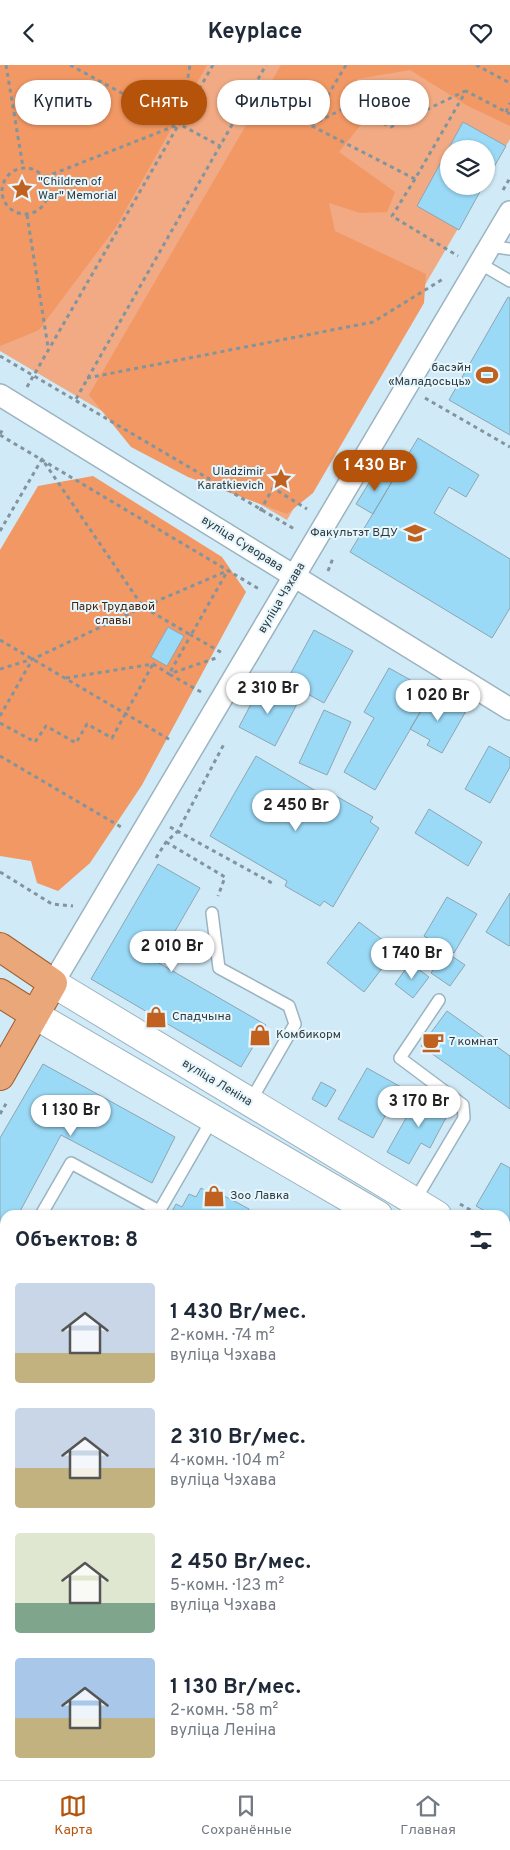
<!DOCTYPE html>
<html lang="ru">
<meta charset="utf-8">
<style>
body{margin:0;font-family:Overpass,sans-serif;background:#f2f2f3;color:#1f2937;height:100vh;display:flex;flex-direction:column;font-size:19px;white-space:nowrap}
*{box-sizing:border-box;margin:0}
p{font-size:16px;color:#747a83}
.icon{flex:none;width:28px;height:28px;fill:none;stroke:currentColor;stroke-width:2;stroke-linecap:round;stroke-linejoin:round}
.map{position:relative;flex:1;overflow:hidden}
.panel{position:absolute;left:0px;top:1145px;width:510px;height:570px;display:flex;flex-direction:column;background:#fff;border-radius:15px 15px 0 0;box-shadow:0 1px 4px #0004}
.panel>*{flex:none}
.hud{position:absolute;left:15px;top:15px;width:480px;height:45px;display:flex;gap:10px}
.buttons{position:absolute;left:440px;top:75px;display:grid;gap:10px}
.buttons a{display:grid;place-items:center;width:55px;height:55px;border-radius:50%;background:#fff;box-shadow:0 1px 4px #0004;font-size:25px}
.price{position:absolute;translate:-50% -42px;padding:0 11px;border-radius:18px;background:#fff;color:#222;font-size:16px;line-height:32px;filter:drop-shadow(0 1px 2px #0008)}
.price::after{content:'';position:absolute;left:50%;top:30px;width:15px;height:11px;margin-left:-8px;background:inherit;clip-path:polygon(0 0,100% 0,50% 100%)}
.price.on{background:#b45309;color:#fff}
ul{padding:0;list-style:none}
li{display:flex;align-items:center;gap:15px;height:125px;padding:0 15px}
li span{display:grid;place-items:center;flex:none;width:140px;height:100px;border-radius:5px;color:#555}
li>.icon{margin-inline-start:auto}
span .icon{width:60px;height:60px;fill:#fffc;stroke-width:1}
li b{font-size:21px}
h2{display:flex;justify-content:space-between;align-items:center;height:60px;padding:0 15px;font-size:21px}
.pill{padding:0 18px;border-radius:22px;background:#fff;box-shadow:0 1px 4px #0004;font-size:18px;line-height:45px}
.pill.on{background:#b45309;color:#fff}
header{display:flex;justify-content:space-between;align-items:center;height:65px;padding:0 15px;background:#fff;font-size:22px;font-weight:700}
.menu{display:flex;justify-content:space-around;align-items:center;height:70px;border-top:1px solid #e0e1e3;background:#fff;font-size:14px;color:#747a83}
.menu a{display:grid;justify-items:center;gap:2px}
.menu .on{color:#b45309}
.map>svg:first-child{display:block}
.built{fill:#bee0f0}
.green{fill:#f1aa83}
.forest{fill:#f19865}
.building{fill:#9bdaf7;stroke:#8da5b1}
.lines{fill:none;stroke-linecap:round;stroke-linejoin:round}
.service-casing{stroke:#9bb4c0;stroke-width:14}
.minor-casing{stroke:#9bb4c0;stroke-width:24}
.secondary-casing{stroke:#9bb4c0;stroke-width:30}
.primary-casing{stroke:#a05c2c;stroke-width:30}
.path{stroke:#82949d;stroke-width:3;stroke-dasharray:4 4;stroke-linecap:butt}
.service{stroke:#fff;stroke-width:11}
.minor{stroke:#fff;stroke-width:21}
.secondary{stroke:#fff;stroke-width:28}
.primary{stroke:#eaa87a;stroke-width:28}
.labels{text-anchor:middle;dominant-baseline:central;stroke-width:4;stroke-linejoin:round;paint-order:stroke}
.poi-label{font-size:12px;fill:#303a3f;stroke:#e6f6fd;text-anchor:start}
.street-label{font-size:12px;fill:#303a3f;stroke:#e6f6fd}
.park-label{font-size:12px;fill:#47240f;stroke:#e6f6fd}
</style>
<header><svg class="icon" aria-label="back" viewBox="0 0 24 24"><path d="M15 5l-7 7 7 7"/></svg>Keyplace<svg class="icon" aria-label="heart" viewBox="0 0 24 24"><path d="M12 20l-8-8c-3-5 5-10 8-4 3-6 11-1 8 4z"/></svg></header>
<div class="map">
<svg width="510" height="1715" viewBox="0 0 510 1715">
<rect width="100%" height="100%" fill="#d1eaf7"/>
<path class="built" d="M505,1303L510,1307V1715H314L320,1710H505Z"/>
<path class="green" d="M0,0H510V74L486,115V84H449V121H483L287,455L0,286Z"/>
<path class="forest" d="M0,0H207L116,162L39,265L0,281Z
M281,0H510V61L468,41L410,5L357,14L364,56L339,87L395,127L387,147L360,148L329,138L335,166L426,209L424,238L313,428L287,449L188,412L131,382L89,330Z
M93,411L222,492L246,527L142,720L90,798L58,826L37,818L31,796L0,791V485L38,421Z"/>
<path class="building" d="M463,57L506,81L486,116V84H449V121H483L459,165L417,141Z
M508,232L510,233V370L449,335Z
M418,373L479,410L466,432L449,422L434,448L510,494V543L492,573L350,487Z
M377,405L393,415L373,449L356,439Z
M168,562L184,571L167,601L151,592Z
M314,565L353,586L324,638L286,617Z
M389,603L432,627L375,725L344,707L374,653L364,647Z
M262,618L298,637L275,681L239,662Z
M432,627L466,646L442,688L427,680L430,675L410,664Z
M324,645L351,657L327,710L299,698Z
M489,681L510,693V702L490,738L465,724Z
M256,691L333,736L336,731L373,752L370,757L379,763L333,842L324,836L320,841L285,821L287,816L210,771Z
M429,744L482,777L468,801L415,768Z
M158,799L200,823L157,897L266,960L241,1002L91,914Z
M510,828V880L509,881L486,867Z
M447,832L477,849L454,888L424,871Z
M359,857L396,885L364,927L327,898Z
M446,887L465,900L450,921L431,908Z
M410,898L429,912L413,933L395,919Z
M447,946L510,991V1044L421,981Z
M43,999L175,1072L152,1118L61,1070L18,1150H5V1174L0,1183V1073Z
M367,1003L401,1022L373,1073L338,1054Z
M321,1017L336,1025L326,1042L312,1034Z
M420,1028L450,1045L430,1083L421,1078L409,1099L387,1087Z
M501,1098L510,1103V1161L505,1158V1150H492L476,1141Z
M201,1123L222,1135L224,1131L236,1137L249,1144L247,1149L250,1150H170L176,1139L182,1142L189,1129L196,1132Z
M509,1335L510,1337V1363L505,1357V1338Z
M505,1375L510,1381V1409L505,1404Z
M505,1436L510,1441V1614L505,1608Z
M505,1665L510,1671V1715H390L396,1710H505Z
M5,1704V1710H47V1715H0V1705Z
M230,1710H301L305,1714L224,1715Z
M341,1710H359L353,1715H336Z"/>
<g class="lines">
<g class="service-casing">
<path id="service" d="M489,181L510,184
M479,198L510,216
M212,848L219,903L289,941L295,959L250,1037
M414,1137L464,1053L463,1040L400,993L439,935
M41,1150L71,1098L159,1146
M157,1150L213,1053
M0,1370L5,1368
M0,1647H5
M82,1710L85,1715
M173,1715L178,1710"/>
</g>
<g class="minor-casing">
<path id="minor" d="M0,330L510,644
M53,918L510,147"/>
</g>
<g class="secondary-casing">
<path id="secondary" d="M53,918L437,1150
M35,950L378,1150
M505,1192L510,1195
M505,1224L510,1227"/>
</g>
<g class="primary-casing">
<path id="primary" d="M0,882L53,918L0,1011
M0,928L35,950"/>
</g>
<path class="path" d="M6,0L23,102
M70,0L220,81
M346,0L310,60L415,114L466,26L510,49
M476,0L510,18
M506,47L510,38
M311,60L347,42L391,62L465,26
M2 126a23 23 0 1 1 46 0a23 23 0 1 1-46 0Z
M45,112L180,59L190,0
M415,114L392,151L458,191
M503,125L510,113
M27,150L48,282
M0,291L296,465
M87,313L373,257L443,214
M27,322L213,0
M425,333L510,382
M76,334L266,0
M0,369L3,364
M0,370L259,524
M260,446L273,423L307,444
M0,466L42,394L143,542L191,570L228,505
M328,506L333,493
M0,575L172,676
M0,604L33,594L143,542L227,506
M66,613L153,599L169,609L219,592
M201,627L169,609L191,570L224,589
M0,651L32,595
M0,658L35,677L46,661L76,678L87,659L112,673L153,599
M0,691L121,762
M170,762L272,818
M166,777L225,812L218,831
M156,793L166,777L178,766L224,679
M0,807L52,839L73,841
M0,1049L7,1037
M460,1139L479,1150
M505,1313L510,1303
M0,1328L5,1323
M505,1421L510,1427
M505,1639L510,1644
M307,1710L311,1715
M379,1715L385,1710"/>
<use href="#service" class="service"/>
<use href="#minor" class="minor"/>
<use href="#secondary" class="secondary"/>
<use href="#primary" class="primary"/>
</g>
<defs>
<g id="sight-bare" transform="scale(1.725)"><path d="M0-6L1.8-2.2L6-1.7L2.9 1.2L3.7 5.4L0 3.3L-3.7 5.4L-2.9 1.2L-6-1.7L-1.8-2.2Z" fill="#c1611f" stroke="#e6f6fd" stroke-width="2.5" paint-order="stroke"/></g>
<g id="stadium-bare" transform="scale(1.725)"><path d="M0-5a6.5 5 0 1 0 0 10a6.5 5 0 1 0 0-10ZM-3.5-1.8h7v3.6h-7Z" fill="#c1611f" stroke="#e6f6fd" stroke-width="2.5" paint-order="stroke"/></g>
<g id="university-bare" transform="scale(1.725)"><path d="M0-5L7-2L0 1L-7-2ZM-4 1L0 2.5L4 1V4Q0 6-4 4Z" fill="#c1611f" stroke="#e6f6fd" stroke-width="2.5" paint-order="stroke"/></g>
<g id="shop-bare" transform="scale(1.725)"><path d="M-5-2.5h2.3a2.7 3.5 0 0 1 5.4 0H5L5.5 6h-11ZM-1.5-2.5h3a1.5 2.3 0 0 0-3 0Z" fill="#c1611f" stroke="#e6f6fd" stroke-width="2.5" paint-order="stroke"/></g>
<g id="cafe-bare" transform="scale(1.725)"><path d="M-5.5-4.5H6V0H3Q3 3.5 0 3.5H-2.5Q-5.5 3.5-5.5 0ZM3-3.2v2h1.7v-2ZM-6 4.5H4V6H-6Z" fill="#c1611f" stroke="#e6f6fd" stroke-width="2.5" paint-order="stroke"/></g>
</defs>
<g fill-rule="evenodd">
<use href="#sight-bare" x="22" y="124"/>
<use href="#stadium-bare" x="487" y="310"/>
<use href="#sight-bare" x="281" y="414"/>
<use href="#university-bare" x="415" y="468"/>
<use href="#shop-bare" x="156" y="952"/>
<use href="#shop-bare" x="260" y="970"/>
<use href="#cafe-bare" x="433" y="977"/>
<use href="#shop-bare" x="214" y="1131"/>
</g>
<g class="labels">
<g class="poi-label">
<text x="38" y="117">"Children of<tspan x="38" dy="14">War" Memorial</tspan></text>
<text x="471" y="303" text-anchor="end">басэйн<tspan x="471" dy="14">«Маладосьць»</tspan></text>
<text x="264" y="407" text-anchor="end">Uladzimir<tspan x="264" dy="14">Karatkievich</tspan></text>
<text x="398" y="468" text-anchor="end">Факультэт ВДУ</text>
<text x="172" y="952">Спадчына</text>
<text x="276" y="970">Комбикорм</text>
<text x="449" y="977">7 комнат</text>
<text x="230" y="1131">Зоо Лавка</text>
</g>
<g class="street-label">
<text transform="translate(242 479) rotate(32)">вуліца Суворава</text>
<text transform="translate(282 533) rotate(-59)">вуліца Чэхава</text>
<text transform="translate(217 1018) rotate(31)">вуліца Леніна</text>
</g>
<g class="park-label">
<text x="113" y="542">Парк Трудавой<tspan x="113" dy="14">славы</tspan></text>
</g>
</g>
</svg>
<div class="buttons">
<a><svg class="icon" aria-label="layers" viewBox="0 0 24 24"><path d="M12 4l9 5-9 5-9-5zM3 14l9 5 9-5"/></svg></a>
</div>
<b class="price on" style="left:375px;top:427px">1 430 Br</b>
<b class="price" style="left:268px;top:650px">2 310 Br</b>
<b class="price" style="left:438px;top:657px">1 020 Br</b>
<b class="price" style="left:296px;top:767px">2 450 Br</b>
<b class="price" style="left:172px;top:908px">2 010 Br</b>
<b class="price" style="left:412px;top:915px">1 740 Br</b>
<b class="price" style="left:419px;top:1063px">3 170 Br</b>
<b class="price" style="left:71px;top:1072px">1 130 Br</b>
<div class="hud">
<a class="pill">Купить</a>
<a class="pill on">Снять</a>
<a class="pill">Фильтры</a>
<a class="pill">Новое</a>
</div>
<section class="panel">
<h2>Объектов: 8<svg class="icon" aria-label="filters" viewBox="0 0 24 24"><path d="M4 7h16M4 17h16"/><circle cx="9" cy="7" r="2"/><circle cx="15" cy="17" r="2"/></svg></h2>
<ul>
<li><span style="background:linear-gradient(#c9d6e8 70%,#c2b280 0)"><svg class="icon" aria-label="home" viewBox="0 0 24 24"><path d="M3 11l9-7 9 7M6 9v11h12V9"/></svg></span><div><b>1 430 Br/мес.</b><p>2-комн. · 74 m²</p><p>вуліца Чэхава</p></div></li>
<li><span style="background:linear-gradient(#c9d6e8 60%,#c2b280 0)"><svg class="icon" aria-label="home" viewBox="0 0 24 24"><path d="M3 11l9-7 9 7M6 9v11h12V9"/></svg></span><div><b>2 310 Br/мес.</b><p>4-комн. · 104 m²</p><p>вуліца Чэхава</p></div></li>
<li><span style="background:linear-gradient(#dfe7d0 70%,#7fa58c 0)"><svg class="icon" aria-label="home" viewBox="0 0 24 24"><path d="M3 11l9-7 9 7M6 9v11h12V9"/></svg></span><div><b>2 450 Br/мес.</b><p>5-комн. · 123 m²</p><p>вуліца Чэхава</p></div></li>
<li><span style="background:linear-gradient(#a9c7e8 60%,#c2b280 0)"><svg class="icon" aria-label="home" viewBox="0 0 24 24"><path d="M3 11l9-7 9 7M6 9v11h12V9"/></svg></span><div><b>1 130 Br/мес.</b><p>2-комн. · 58 m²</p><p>вуліца Леніна</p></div></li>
</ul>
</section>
</div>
<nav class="menu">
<a class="on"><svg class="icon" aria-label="map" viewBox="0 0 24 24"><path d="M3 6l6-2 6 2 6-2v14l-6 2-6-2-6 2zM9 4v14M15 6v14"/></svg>Карта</a>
<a><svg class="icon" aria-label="saved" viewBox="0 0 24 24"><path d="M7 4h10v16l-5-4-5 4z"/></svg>Сохранённые</a>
<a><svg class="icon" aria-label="home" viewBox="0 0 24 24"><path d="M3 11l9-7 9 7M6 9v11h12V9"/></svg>Главная</a>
</nav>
